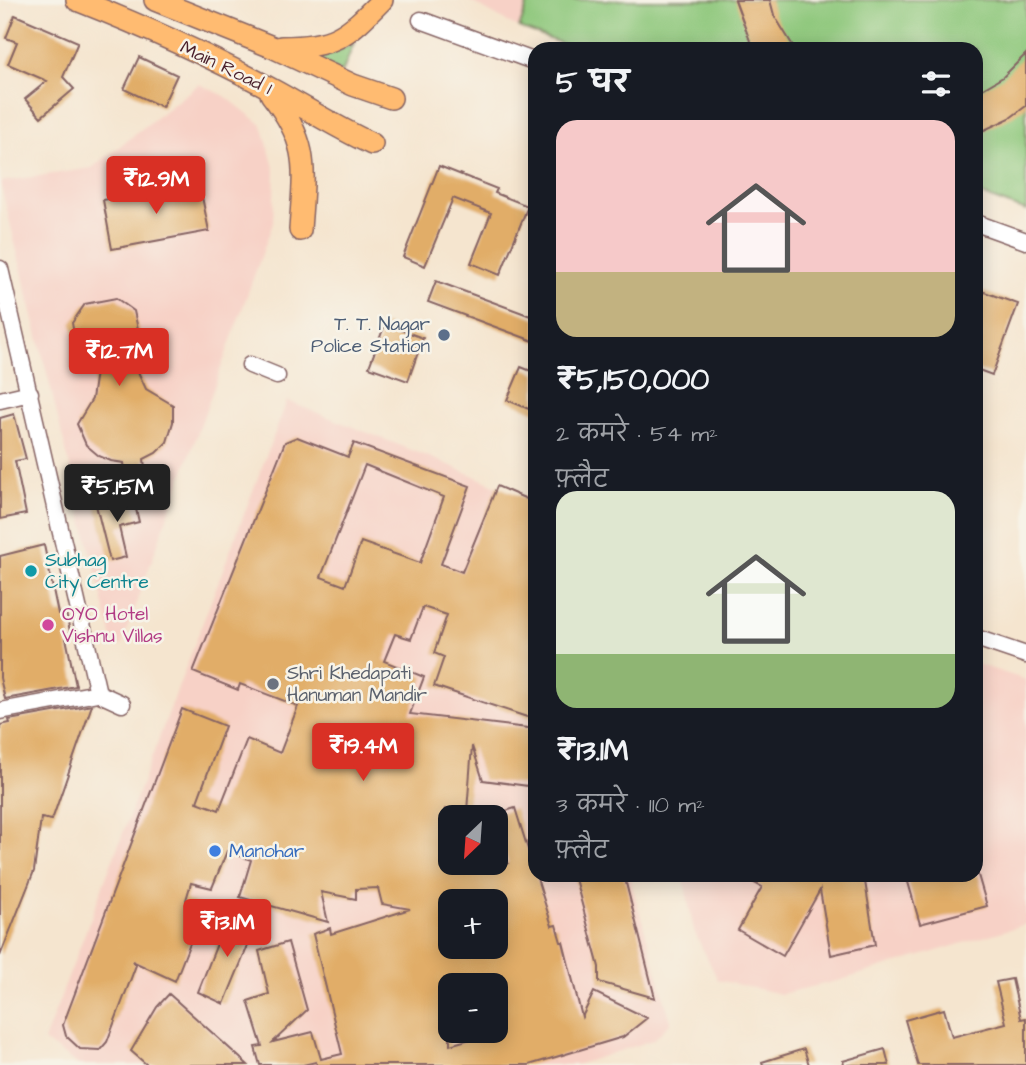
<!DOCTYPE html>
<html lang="hi">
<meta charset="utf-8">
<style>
body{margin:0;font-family:"Architects Daughter","Playpen Sans Deva",sans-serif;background:#242831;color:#f1f3f6;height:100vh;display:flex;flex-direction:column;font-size:26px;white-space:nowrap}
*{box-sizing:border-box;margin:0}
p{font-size:23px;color:#9ea1a6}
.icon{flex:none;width:38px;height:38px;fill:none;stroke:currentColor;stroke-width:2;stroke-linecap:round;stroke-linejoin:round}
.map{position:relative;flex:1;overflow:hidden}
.side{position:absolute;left:528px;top:42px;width:455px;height:840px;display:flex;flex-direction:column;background:#171b24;border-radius:21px;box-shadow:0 4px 18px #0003}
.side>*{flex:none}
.needle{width:46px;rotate:205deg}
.fabs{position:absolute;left:438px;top:805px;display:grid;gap:14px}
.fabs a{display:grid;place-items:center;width:70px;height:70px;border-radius:14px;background:#171b24;box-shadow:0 4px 18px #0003;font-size:35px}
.price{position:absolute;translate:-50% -60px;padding:0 16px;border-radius:7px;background:#d93025;color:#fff;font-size:23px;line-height:46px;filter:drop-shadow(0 2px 4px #0008)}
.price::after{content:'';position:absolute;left:50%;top:42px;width:21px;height:16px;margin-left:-10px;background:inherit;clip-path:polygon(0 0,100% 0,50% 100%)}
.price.selected{background:#222;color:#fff}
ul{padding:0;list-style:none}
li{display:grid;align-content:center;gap:14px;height:371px;padding:0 28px}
li span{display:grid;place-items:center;height:217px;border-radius:21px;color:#555}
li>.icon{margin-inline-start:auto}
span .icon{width:126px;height:126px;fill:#fffc;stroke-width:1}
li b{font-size:30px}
h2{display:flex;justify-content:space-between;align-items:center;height:84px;padding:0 28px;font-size:30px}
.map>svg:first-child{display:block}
.built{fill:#f7d1c6;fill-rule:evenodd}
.green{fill:#8ec77b;stroke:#6c7353;stroke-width:2}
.building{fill:#e1ad67;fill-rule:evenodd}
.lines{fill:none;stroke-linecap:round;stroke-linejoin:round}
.minor-casing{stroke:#866464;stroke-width:19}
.major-casing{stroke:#866464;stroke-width:24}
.minor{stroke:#fff;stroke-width:16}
.major{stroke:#ffbb71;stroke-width:21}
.service-dot{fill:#5c6f8a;stroke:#f7f3e8;stroke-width:2.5}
.culture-dot{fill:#0f9aa8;stroke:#f7f3e8;stroke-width:2.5}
.hotel-dot{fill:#d1479c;stroke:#f7f3e8;stroke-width:2.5}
.worship-dot{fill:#6b7280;stroke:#f7f3e8;stroke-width:2.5}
.shop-dot{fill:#3f7fe0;stroke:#f7f3e8;stroke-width:2.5}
.labels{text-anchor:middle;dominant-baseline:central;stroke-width:5;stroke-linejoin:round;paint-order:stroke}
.street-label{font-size:19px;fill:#4a1f2b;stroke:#f7f3e8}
.service-label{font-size:19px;fill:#4e5e75;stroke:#f7f3e8;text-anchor:end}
.culture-label{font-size:19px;fill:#0d838f;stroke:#f7f3e8;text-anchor:start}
.hotel-label{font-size:19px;fill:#b23c85;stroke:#f7f3e8;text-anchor:start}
.worship-label{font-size:19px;fill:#5b616d;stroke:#f7f3e8;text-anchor:start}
.shop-label{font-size:19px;fill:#366cbe;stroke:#f7f3e8;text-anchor:start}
</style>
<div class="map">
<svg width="1026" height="1065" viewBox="0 0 1026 1065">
<rect width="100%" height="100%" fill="#f7f3e8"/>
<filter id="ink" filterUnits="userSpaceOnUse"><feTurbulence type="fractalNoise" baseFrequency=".0143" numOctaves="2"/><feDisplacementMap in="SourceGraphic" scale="14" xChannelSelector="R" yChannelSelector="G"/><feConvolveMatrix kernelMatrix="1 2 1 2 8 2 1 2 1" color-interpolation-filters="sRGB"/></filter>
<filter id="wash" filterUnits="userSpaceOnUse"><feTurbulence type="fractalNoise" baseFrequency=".00686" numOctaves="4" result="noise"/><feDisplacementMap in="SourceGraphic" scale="28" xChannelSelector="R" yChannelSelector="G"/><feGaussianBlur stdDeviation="1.57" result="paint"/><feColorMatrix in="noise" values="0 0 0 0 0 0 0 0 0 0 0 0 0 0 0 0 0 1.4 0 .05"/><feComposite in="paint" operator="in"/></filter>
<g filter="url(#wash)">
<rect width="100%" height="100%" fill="#f5e5cf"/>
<path class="built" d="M468,0H529L518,28Z
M199,84L225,96L262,125L275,171L273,223L121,646L113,642L0,182L92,168Z
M287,401L447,464L535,503L536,875H629L671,1022L653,1040L576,1065H79L44,1041ZM450,817H495V863H450ZM450,901H495V947H450ZM450,985H495V1031H450Z
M977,664L1026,680V924L841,980L781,994L718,980L694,931L683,875H976Z"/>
<path class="green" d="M529,0H1026V211L977,193L976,49H577L519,28Z
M354,43L342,73L310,56L333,53Z"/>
<g id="blocks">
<path class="building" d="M735,0H770L774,15L795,49H753Z
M15,15L78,42L63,77L74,89L41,117L25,99L47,81L8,64L17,42L6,38Z
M1026,54V106L1010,118L976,134V93L1003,77Z
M139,57L177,75L162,107L124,89Z
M439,166L497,189L495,193L528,206L500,275L471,263L491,213L453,198L425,266L403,257Z
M199,182L209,231L112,249L103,200Z
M436,281L536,318V342L428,302Z
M976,289L1018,304L992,375L976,369Z
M116,298L134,311L141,343L132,359L146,389L173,405V422L167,442L156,453L144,459L145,468L125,470L124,463L111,461L99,456L86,445L77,424L92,399L96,372L78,356L72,323L85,304Z
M385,324L423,338L408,381L369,367Z
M521,367L536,373V412L507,400Z
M14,414L26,459L15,461L26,514L0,519V418Z
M297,437L348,457L354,443L470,486L441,564L462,572L497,486L536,503V720L434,686L444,657L434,653L447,615L423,607L411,639L395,634L384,661L424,677L410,714L536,729V787L483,780L472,746L467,811L445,809L446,863H508L493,815L515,808L552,926L556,925L561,942H563L582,1017L594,992L647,1018L623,1037L529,1065H317L316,1062L303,1065H260L255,1047L262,1046L248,1001L269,994L259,951L288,942L307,1010L273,1042L313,1032L321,1059L342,1054L313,934L330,928L331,934L410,909L382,904L378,888L356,889V899L321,892L328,922L240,897L251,860L227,851L212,888L191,883L186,900L204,907L175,981L132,961L136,965L107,1042L100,1050L80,1049L66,1036L63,1025L182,709L225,726L197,802L219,810L247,739L280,753L298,706L240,684L238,690L193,672L285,442ZM365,465L444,497L420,563L361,542L345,586L321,577ZM450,901H495V947H450ZM450,985H495V1032L450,1045Z
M133,496L139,522L119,527L126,557L110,561L96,505Z
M44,545L58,614L66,613L71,636L66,638L76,686L5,699L0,678V556Z
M92,705L52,820L41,818L34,871L0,956V725L10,723L9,720Z
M574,875H624L655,998L599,982V967Z
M740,875H864L875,945L831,955L820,890L783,956L738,930L762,887Z
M906,875H978L987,906L920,924Z
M228,916L256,926L224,1004L198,992Z
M1012,979L1021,1019L1026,1018V1065H918L905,1020L944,1009L952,1037L1006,1023L996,982Z
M169,994L208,1029L248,1065H147L131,1051L157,1007Z
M804,1049L809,1065H763L762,1062Z
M885,1049L889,1065H844L843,1061Z"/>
</g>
</g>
<g filter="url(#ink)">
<use href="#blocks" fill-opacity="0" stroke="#866464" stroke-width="2"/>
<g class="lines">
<g class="minor-casing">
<path id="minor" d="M421,20L536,62
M976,223L1026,241
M0,269L98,693L122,704
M250,365L277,376
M0,400L30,393
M976,638L1026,655
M0,711L98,693"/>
</g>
<g class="major-casing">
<path id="major" d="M77,0C143,26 210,56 273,90C306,108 337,128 372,144
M155,0L272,47L353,85L391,98
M281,47C334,47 346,37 382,0
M271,94C311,145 304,169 300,230"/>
</g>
<use href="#minor" class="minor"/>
<use href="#major" class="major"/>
</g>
</g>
<circle class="service-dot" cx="444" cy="335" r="7"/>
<circle class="culture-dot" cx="31" cy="571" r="7"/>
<circle class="hotel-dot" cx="48" cy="625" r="7"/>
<circle class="worship-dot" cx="273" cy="684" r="7"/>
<circle class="shop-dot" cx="215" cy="851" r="7"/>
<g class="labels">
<g class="street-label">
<text transform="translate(226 68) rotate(26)">Main Road 1</text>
</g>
<g class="service-label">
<text x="430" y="324">T. T. Nagar<tspan x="430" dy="22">Police Station</tspan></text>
</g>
<g class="culture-label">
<text x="45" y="560">Subhag<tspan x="45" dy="22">City Centre</tspan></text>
</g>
<g class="hotel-label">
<text x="62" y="614">OYO Hotel<tspan x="62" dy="22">Vishnu Villas</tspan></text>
</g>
<g class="worship-label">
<text x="287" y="673">Shri Khedapati<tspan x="287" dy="22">Hanuman Mandir</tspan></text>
</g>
<g class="shop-label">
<text x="229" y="851">Manohar</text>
</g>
</g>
</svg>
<div class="fabs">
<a><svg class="needle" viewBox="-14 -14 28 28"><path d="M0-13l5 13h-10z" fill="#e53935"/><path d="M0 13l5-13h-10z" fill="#9ea1a6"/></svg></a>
<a>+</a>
<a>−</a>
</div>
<b class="price" style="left:156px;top:216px">₹12.9M</b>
<b class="price" style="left:119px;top:388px">₹12.7M</b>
<b class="price selected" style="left:117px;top:524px">₹5.15M</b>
<b class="price" style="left:363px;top:783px">₹19.4M</b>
<b class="price" style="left:227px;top:959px">₹13.1M</b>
<section class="side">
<h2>5 घर<svg class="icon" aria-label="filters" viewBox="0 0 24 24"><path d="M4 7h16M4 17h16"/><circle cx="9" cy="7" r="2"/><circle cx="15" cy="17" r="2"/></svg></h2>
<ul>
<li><span style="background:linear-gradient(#f6c9c9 70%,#c2b280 0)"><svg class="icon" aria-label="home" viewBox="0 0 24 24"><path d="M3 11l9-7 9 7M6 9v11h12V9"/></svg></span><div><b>₹5,150,000</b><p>2 कमरे · 54 m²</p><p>फ़्लैट</p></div></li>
<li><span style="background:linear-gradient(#dfe7d0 75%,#8fb573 0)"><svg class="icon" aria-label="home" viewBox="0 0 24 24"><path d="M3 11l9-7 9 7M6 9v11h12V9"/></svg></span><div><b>₹13.1M</b><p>3 कमरे · 110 m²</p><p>फ़्लैट</p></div></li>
</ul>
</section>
</div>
